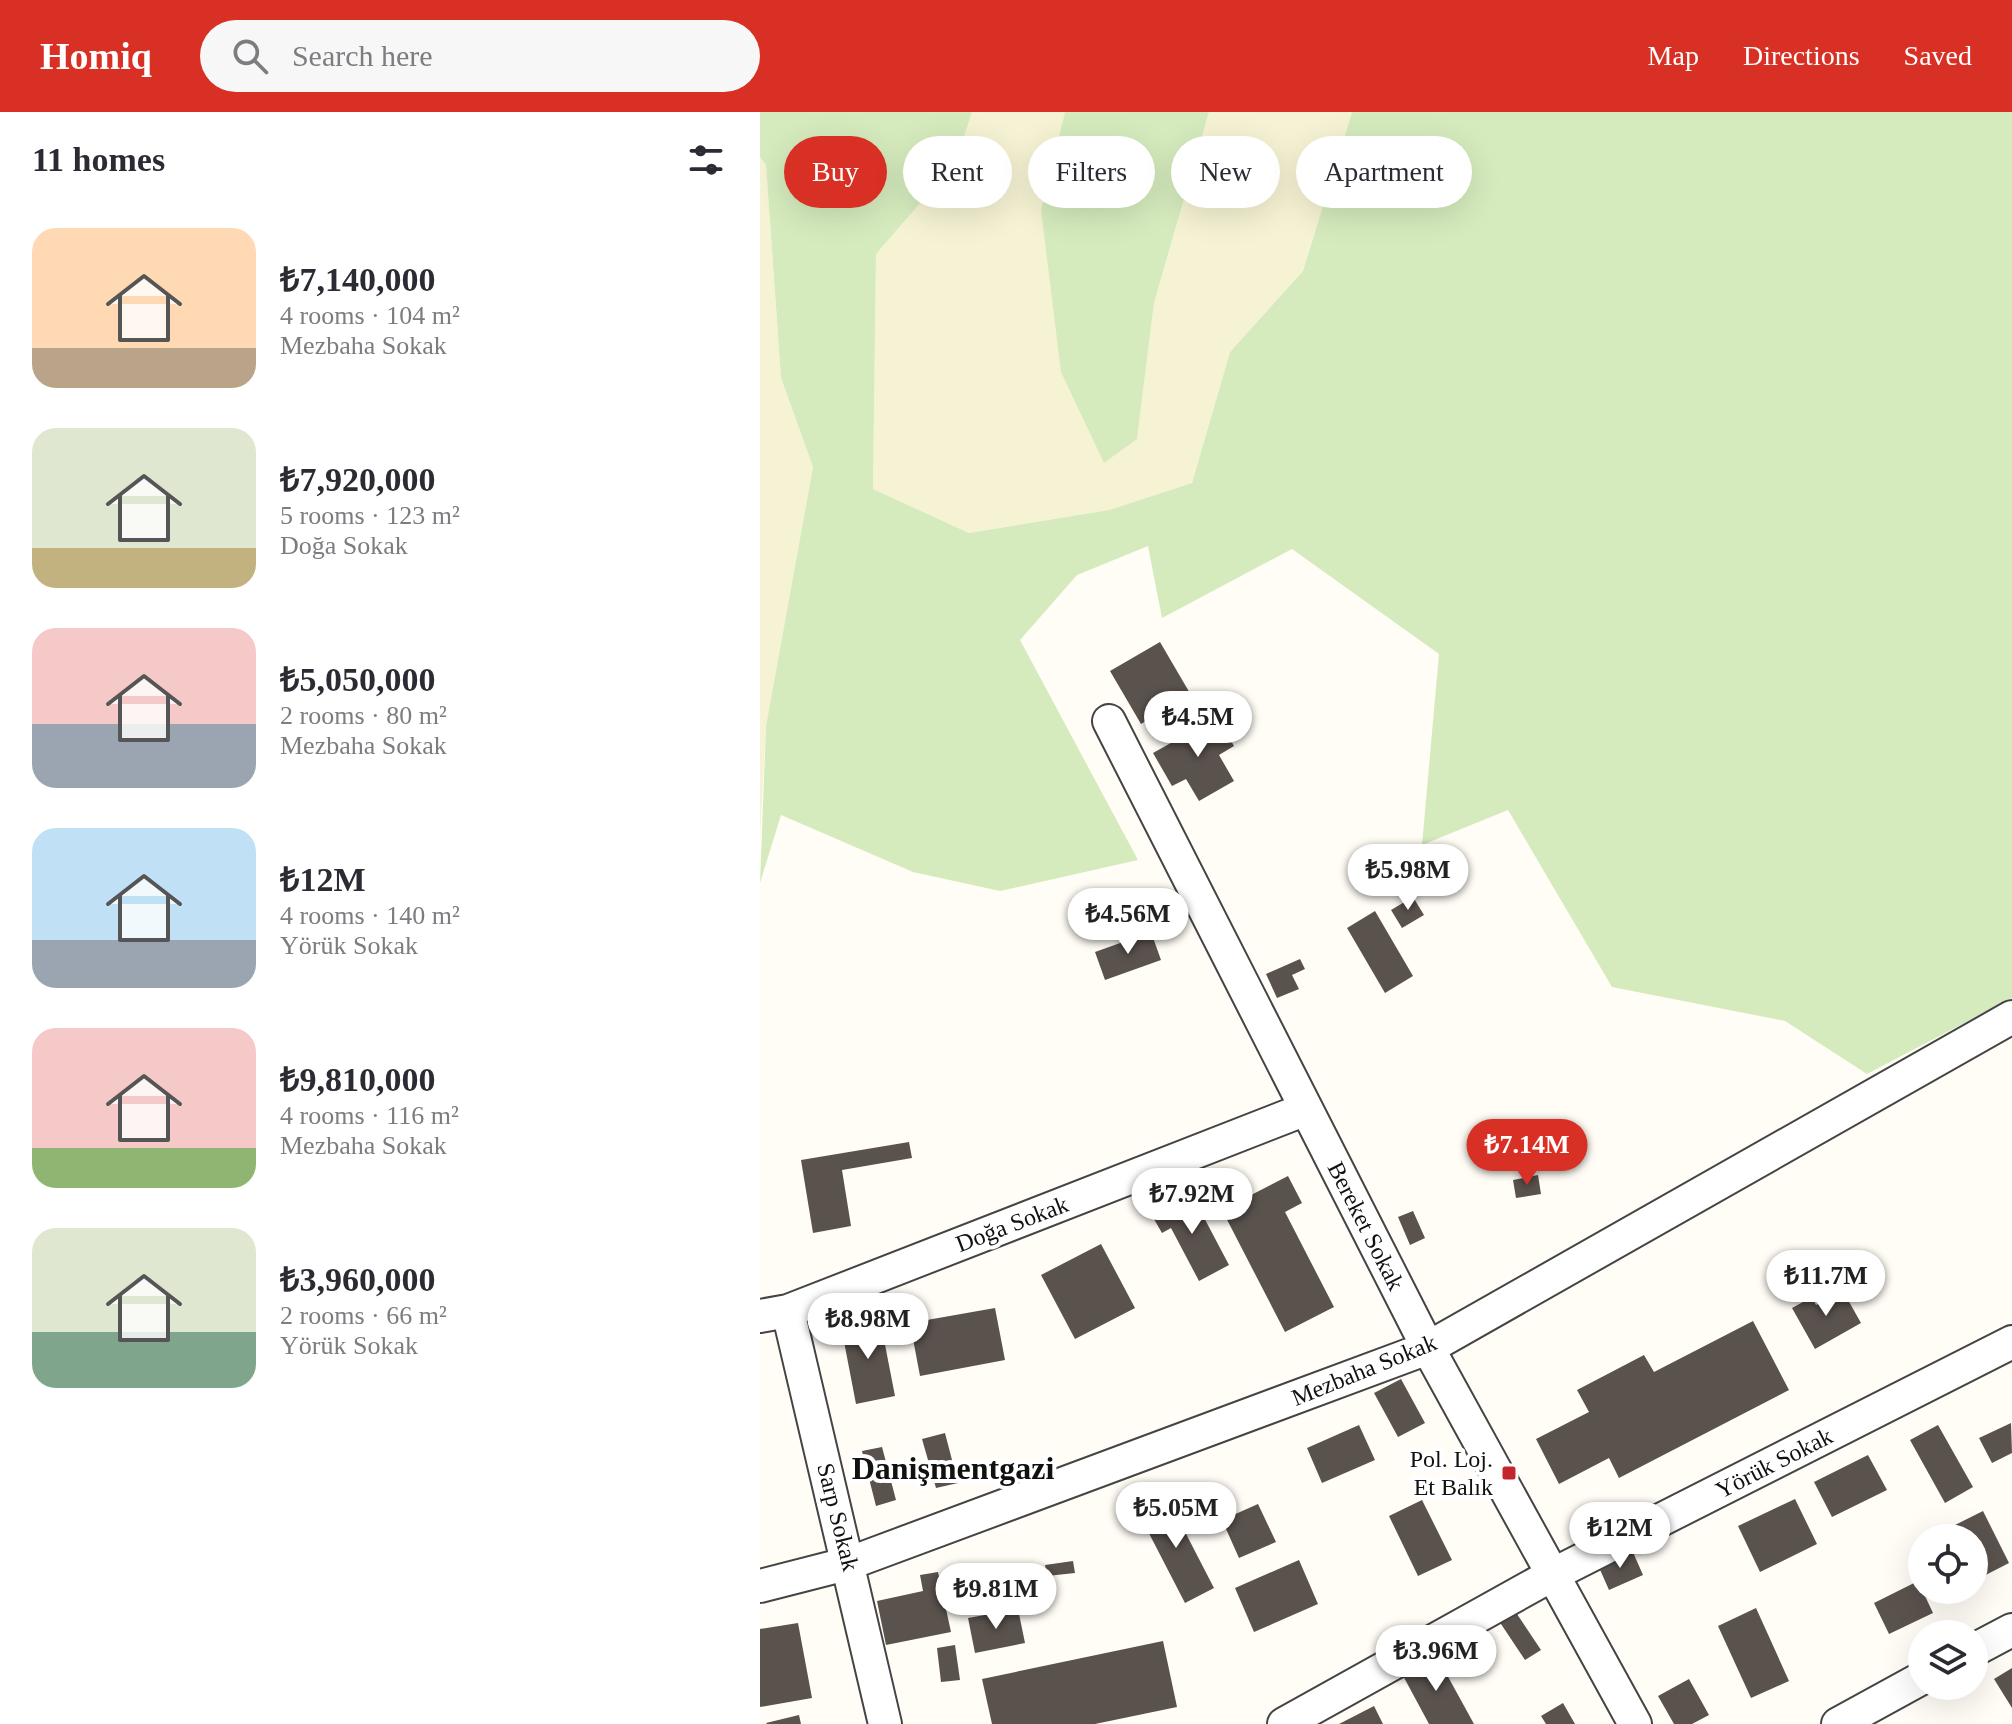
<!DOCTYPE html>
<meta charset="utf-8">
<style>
body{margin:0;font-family:Georgia,serif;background:#f7f7f7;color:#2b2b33;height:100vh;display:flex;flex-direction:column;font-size:30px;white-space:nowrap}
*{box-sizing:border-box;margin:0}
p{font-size:26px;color:#7c7c81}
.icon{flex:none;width:44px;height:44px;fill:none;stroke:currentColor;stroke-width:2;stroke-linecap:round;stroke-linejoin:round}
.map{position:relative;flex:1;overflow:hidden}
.side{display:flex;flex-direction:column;background:#fff;width:760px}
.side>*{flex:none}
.banner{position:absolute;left:24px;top:24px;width:760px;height:72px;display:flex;gap:16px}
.controls{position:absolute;left:1148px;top:1412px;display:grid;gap:16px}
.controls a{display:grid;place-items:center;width:80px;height:80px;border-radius:50%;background:#fff;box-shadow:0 8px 32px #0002;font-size:40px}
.price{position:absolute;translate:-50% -68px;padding:0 18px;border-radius:28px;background:#fff;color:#222;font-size:26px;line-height:52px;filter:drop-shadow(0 2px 4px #0008)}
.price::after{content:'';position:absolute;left:50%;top:48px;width:24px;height:18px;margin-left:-12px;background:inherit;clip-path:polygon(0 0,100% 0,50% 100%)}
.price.selected{background:#d93025;color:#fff}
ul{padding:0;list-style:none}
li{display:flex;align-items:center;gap:24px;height:200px;padding:0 32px}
li span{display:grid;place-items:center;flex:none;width:224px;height:160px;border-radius:24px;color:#555}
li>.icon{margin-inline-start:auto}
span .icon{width:96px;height:96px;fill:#fffc;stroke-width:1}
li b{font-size:34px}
h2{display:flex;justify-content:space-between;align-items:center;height:96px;padding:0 32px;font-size:34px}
.pill{padding:0 28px;border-radius:36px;background:#fff;box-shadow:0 8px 32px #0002;font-size:28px;line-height:72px}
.pill.selected{background:#d93025;color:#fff}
header{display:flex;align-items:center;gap:48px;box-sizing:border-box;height:112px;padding:0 40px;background:#d93025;color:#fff}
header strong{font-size:38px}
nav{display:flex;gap:44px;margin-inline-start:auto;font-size:28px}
.search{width:560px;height:72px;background:#f7f7f7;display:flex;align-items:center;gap:20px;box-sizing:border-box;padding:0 28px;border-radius:44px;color:#7c7c81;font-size:30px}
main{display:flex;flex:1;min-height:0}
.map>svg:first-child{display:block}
.farmland{fill:#f6f3d4}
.green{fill:#d5ebbd}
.building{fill:#5a524d}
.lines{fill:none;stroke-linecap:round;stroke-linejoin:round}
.minor-casing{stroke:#444;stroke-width:36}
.minor{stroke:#fff;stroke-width:32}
.poi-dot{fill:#c4262e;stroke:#fff;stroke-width:3}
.labels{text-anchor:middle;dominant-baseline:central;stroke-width:8;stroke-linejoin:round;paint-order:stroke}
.street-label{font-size:24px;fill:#111;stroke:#fff}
.poi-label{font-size:24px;fill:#111;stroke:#fff;text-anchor:end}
.district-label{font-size:32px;font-weight:bold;fill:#111;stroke:#fff}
</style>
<header>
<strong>Homiq</strong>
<div class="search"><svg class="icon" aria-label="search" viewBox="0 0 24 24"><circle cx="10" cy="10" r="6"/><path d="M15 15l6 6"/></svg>Search here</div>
<nav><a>Map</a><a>Directions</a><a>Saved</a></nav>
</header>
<main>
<section class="side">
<h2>11 homes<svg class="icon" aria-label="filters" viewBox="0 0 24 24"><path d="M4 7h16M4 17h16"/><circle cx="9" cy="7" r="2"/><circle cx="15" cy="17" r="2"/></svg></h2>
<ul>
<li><span style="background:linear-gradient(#ffd9b3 75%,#b9a48a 0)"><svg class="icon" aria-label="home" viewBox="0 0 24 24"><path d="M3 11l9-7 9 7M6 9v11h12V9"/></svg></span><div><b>₺7,140,000</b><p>4 rooms · 104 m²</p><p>Mezbaha Sokak</p></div></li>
<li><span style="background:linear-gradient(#dfe7d0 75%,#c2b280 0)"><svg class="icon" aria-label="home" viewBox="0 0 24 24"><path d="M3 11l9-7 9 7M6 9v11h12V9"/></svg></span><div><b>₺7,920,000</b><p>5 rooms · 123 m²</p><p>Doğa Sokak</p></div></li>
<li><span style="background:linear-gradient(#f6c9c9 60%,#9aa5b1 0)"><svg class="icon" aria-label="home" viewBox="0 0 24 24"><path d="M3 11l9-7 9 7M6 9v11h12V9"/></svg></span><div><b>₺5,050,000</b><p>2 rooms · 80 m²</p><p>Mezbaha Sokak</p></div></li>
<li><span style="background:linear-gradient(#bfe0f5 70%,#9aa5b1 0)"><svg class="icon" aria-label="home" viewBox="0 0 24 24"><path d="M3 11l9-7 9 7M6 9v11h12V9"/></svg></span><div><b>₺12M</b><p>4 rooms · 140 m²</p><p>Yörük Sokak</p></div></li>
<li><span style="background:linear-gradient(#f6c9c9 75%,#8fb573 0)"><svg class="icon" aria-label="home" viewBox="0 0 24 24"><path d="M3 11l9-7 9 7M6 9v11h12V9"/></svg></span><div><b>₺9,810,000</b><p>4 rooms · 116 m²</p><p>Mezbaha Sokak</p></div></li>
<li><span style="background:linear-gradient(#dfe7d0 65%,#7fa58c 0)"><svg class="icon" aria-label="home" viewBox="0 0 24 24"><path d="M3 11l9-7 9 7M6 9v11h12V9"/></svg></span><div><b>₺3,960,000</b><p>2 rooms · 66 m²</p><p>Yörük Sokak</p></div></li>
</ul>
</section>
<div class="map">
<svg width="1252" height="1612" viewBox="0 0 1252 1612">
<rect width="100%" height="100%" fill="#fffdf5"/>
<path class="farmland" d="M212,0H305L301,19L377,327L394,191L449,0H592L543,159L470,240L432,371L349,398L209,421L113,377L116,142L196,50Z
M0,45L6,53L21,266L53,355L6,614L0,726Z"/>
<path class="green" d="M0,0H212L196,50L116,142L113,377L209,421L349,398L432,371L470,240L543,159L592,0H1252V886L1107,962L1025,909L852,875L748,698L662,733L679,542L532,437L402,506L388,434L317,463L260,528L378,748L240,779L153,760L21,703L0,771L6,614L53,355L21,266L6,53L0,45Z
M305,0H449L394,191L377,327L344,351L301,260L281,98Z"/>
<path class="building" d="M400,530L431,583L381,612L350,559Z
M457,605L474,634L459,643L474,669L439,689L426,667L412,674L393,641Z
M653,785L664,803L642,816L631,798Z
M615,799L653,864L625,881L587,816Z
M391,820L401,848L345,868L335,840Z
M540,847L545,857L532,863L539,877L517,886L506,862Z
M149,1030L152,1046L82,1058L91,1114L53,1121L41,1048Z
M778,1063L781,1082L756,1086L753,1068Z
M528,1064L542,1091L525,1100L574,1195L525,1220L462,1098Z
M431,1081L469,1153L439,1169L411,1116L402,1121L391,1102Z
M653,1099L665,1126L650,1133L638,1105Z
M341,1132L375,1196L315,1227L281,1163Z
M1083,1179L1101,1211L1055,1237L1032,1196L1052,1185L1056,1193Z
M235,1196L245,1248L160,1264L150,1211Z
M120,1207L135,1284L96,1292L81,1214Z
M993,1209L1029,1278L859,1366L849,1346L799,1372L776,1327L829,1300L817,1278L884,1243L894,1260Z
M641,1267L665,1311L638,1325L614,1281Z
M1251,1311L1252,1341L1232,1351L1219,1326Z
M599,1313L615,1348L562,1371L547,1336Z
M1178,1313L1213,1375L1185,1391L1150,1328Z
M185,1321L198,1371L176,1376L162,1327Z
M122,1335L136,1388L116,1394L102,1339Z
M1108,1343L1127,1378L1072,1405L1054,1370Z
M407,1385L454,1476L425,1491L378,1400Z
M1035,1387L1057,1432L1000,1460L978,1414Z
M662,1388L692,1448L658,1464L629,1404Z
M498,1392L516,1430L479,1446L462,1408Z
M1223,1399L1249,1451L1214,1469V1426H1186L1183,1419Z
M872,1438L883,1463L849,1478L838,1453Z
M539,1448L558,1492L494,1520L475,1476Z
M313,1449L315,1461L287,1464L285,1453Z
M178,1460L191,1520L126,1533L117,1489L163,1479L160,1463Z
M1158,1469L1173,1501L1129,1522L1114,1491Z
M996,1496L1029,1569L991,1586L958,1514Z
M258,1497L265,1531L215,1541L208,1506Z
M755,1499L781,1538L765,1548L739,1509Z
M38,1511L52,1586L0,1595V1517Z
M403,1529L417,1595L335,1612H232L222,1567Z
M195,1533L200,1568L181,1570L177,1536Z
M675,1541L714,1612H669L641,1560Z
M1252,1556V1596L1234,1567Z
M929,1567L949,1603L932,1612H914L898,1584Z
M803,1591L815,1612H786L781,1604Z
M614,1594L623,1612H579Z
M39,1603L41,1612H7L6,1611Z"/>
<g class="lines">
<g class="minor-casing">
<path id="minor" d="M349,609L668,1236L875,1612
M28,1199L125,1612
M0,1204L28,1199L546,997
M0,1474L90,1451L668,1236L1252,905
M1214,1538L1252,1518
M524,1612L790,1464L1252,1230
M1078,1612L1162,1566"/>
</g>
<use href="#minor" class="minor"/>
</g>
<rect class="poi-dot" x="741" y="1353" width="16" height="16" rx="4"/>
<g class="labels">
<g class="street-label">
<text transform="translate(252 1112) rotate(-21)">Doğa Sokak</text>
<text transform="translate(606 1114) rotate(63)">Bereket Sokak</text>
<text transform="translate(604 1258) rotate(-22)">Mezbaha Sokak</text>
<text transform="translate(1014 1351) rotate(-27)">Yörük Sokak</text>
<text transform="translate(78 1405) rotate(76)">Sarp Sokak</text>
</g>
<g class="poi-label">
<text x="733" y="1347">Pol. Loj.<tspan x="733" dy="28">Et Balık</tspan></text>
</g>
<g class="district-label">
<text x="193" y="1356">Danişmentgazi</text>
</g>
</g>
</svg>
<div class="controls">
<a><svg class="icon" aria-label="locate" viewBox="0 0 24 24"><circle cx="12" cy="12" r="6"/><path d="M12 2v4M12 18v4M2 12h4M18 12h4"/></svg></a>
<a><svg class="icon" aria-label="layers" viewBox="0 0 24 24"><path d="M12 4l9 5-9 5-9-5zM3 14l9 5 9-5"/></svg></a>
</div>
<b class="price" style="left:438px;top:647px">₺4.5M</b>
<b class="price" style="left:648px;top:800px">₺5.98M</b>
<b class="price" style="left:368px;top:844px">₺4.56M</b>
<b class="price selected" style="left:767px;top:1075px">₺7.14M</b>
<b class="price" style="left:432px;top:1124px">₺7.92M</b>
<b class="price" style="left:1066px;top:1206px">₺11.7M</b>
<b class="price" style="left:108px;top:1249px">₺8.98M</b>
<b class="price" style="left:416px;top:1438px">₺5.05M</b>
<b class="price" style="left:860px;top:1458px">₺12M</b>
<b class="price" style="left:236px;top:1519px">₺9.81M</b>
<b class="price" style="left:676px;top:1581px">₺3.96M</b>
<div class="banner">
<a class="pill selected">Buy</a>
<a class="pill">Rent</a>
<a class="pill">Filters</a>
<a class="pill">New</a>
<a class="pill">Apartment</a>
</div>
</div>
</main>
